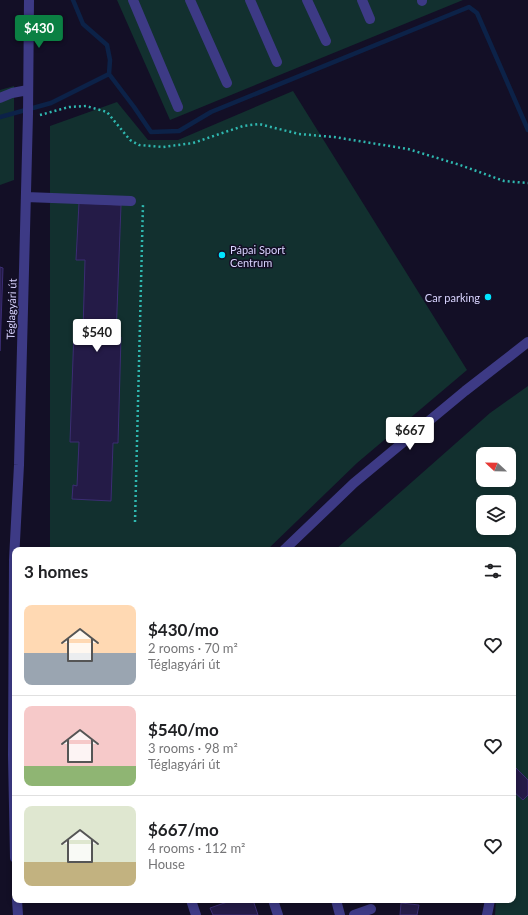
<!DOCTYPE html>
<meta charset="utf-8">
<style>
body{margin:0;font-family:Lato,sans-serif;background:#f2f2f2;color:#202124;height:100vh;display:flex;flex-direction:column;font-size:15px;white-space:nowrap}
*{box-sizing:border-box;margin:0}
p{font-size:13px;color:#757577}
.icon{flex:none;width:22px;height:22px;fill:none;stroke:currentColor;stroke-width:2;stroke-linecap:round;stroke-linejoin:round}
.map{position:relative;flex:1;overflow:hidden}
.drawer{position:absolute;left:12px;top:547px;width:504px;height:356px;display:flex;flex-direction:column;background:#fff;border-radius:8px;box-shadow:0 2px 6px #0003}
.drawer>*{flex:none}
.needle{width:26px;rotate:292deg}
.controls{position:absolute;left:476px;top:447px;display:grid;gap:8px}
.controls a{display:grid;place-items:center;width:40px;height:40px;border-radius:8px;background:#fff;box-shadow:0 2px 6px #0003;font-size:20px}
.price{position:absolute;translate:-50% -34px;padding:0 9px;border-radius:4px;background:#fff;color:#222;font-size:13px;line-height:26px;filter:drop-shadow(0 1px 2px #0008)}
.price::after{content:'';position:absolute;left:50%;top:24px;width:12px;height:9px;margin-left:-6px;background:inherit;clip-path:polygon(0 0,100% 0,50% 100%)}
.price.selected{background:#0b8043;color:#fff}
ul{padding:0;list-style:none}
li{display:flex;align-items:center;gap:12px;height:100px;padding:0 12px}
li+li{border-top:1px solid #e0e0e0}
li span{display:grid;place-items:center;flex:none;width:112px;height:80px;border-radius:8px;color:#555}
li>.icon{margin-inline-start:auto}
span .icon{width:48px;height:48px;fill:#fffc;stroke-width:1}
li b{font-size:17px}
h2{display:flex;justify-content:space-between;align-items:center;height:48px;padding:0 12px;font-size:17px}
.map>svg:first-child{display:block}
.green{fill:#12302f;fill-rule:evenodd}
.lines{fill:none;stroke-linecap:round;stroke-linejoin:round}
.stream{stroke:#0c2248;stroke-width:4.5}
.building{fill:#241b47;stroke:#3b2d73}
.path{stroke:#2fb8b0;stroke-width:2.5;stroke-dasharray:2 3;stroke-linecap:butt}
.minor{stroke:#3d3a85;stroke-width:10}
.poi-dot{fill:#00e5ff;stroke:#130f26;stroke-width:1.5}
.labels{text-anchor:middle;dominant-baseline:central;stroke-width:3;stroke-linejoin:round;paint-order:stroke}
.poi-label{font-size:11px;fill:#d9d4ff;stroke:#130f26;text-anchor:start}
.street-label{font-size:11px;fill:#d9d4ff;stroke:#130f26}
</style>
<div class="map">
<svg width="528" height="915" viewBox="0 0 528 915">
<rect width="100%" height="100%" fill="#130f26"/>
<path class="green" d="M117,0H463L170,120Z
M14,86V180L0,185V90Z
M293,91L467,370L357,463L267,550H50V126L117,102L148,140H178Z
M528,386V915H495L496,900H513V550H335L490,413ZM483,454H509V480H483ZM483,502H509V528H483Z"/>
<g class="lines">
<path class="stream" d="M73,0L83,24L107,45L110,60L109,74
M0,117L51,103L109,74L134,107L151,132L179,131L211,112L469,7L477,13L528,130"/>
</g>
<path class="building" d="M79,203L121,205L116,337H121L118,443H113L111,501L72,499L73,485L77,486L79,442H70L74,330L83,331L85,260H76Z
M0,267L3,268L0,351Z
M513,765L528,780V795L523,800L513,791Z
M233,900H253L258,915H213L210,908Z
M401,903L419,905L417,915H400Z"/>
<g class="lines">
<path class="path" d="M40,115L69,107L86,106L107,112L130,140L139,145L163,147L193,143L243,126L259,124L299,134L334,137L408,149L460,165L504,181L528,183
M135,522L143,204"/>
<path class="minor" d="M133,0L178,107
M190,0L227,83
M250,0L277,62
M307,0L326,41
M362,0L370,19
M422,0V1
M0,98L12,93L28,90
M26,197L131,201
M284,550L354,483L465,391L528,342
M15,858L13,755L14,560L19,465L28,114L29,0
M17,900L18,915
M191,900L196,915
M273,900L278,915
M336,900L340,915
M354,915L371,909
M487,915L490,900"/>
</g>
<g class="poi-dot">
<circle cx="222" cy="255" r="4"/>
<circle cx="488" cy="297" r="4"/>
</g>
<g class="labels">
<g class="poi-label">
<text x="230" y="249">Pápai Sport<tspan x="230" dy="13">Centrum</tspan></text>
<text x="480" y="297" text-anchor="end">Car parking</text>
</g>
<g class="street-label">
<text transform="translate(11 309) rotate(-88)">Téglagyári út</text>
</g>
</g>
</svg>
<div class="controls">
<a><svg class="needle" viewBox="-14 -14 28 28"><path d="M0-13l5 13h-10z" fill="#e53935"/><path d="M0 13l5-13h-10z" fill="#757577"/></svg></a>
<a><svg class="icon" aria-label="layers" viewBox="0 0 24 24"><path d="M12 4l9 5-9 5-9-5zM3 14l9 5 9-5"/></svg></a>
</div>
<b class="price selected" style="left:39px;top:49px">$430</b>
<b class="price" style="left:97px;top:353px">$540</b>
<b class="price" style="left:410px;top:451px">$667</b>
<section class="drawer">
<h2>3 homes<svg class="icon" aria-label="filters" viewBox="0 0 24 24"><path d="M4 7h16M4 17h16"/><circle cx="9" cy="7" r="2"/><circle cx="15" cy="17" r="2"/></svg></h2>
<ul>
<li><span style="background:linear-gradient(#ffd9b3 60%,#9aa5b1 0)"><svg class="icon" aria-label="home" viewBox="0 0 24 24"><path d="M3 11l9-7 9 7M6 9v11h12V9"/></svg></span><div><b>$430/mo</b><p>2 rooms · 70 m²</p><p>Téglagyári út</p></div><svg class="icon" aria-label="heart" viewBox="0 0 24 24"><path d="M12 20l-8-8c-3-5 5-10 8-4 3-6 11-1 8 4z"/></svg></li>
<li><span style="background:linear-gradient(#f6c9c9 75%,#8fb573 0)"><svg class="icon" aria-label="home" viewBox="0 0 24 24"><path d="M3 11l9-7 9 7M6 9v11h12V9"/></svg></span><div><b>$540/mo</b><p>3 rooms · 98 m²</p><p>Téglagyári út</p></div><svg class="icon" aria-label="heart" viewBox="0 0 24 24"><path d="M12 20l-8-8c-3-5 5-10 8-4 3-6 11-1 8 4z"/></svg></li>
<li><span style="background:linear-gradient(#dfe7d0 70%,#c2b280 0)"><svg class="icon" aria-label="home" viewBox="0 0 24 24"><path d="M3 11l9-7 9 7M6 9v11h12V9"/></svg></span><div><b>$667/mo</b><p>4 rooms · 112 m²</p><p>House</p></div><svg class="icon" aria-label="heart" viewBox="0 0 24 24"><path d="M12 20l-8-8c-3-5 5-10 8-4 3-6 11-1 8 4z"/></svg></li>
</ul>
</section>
</div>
